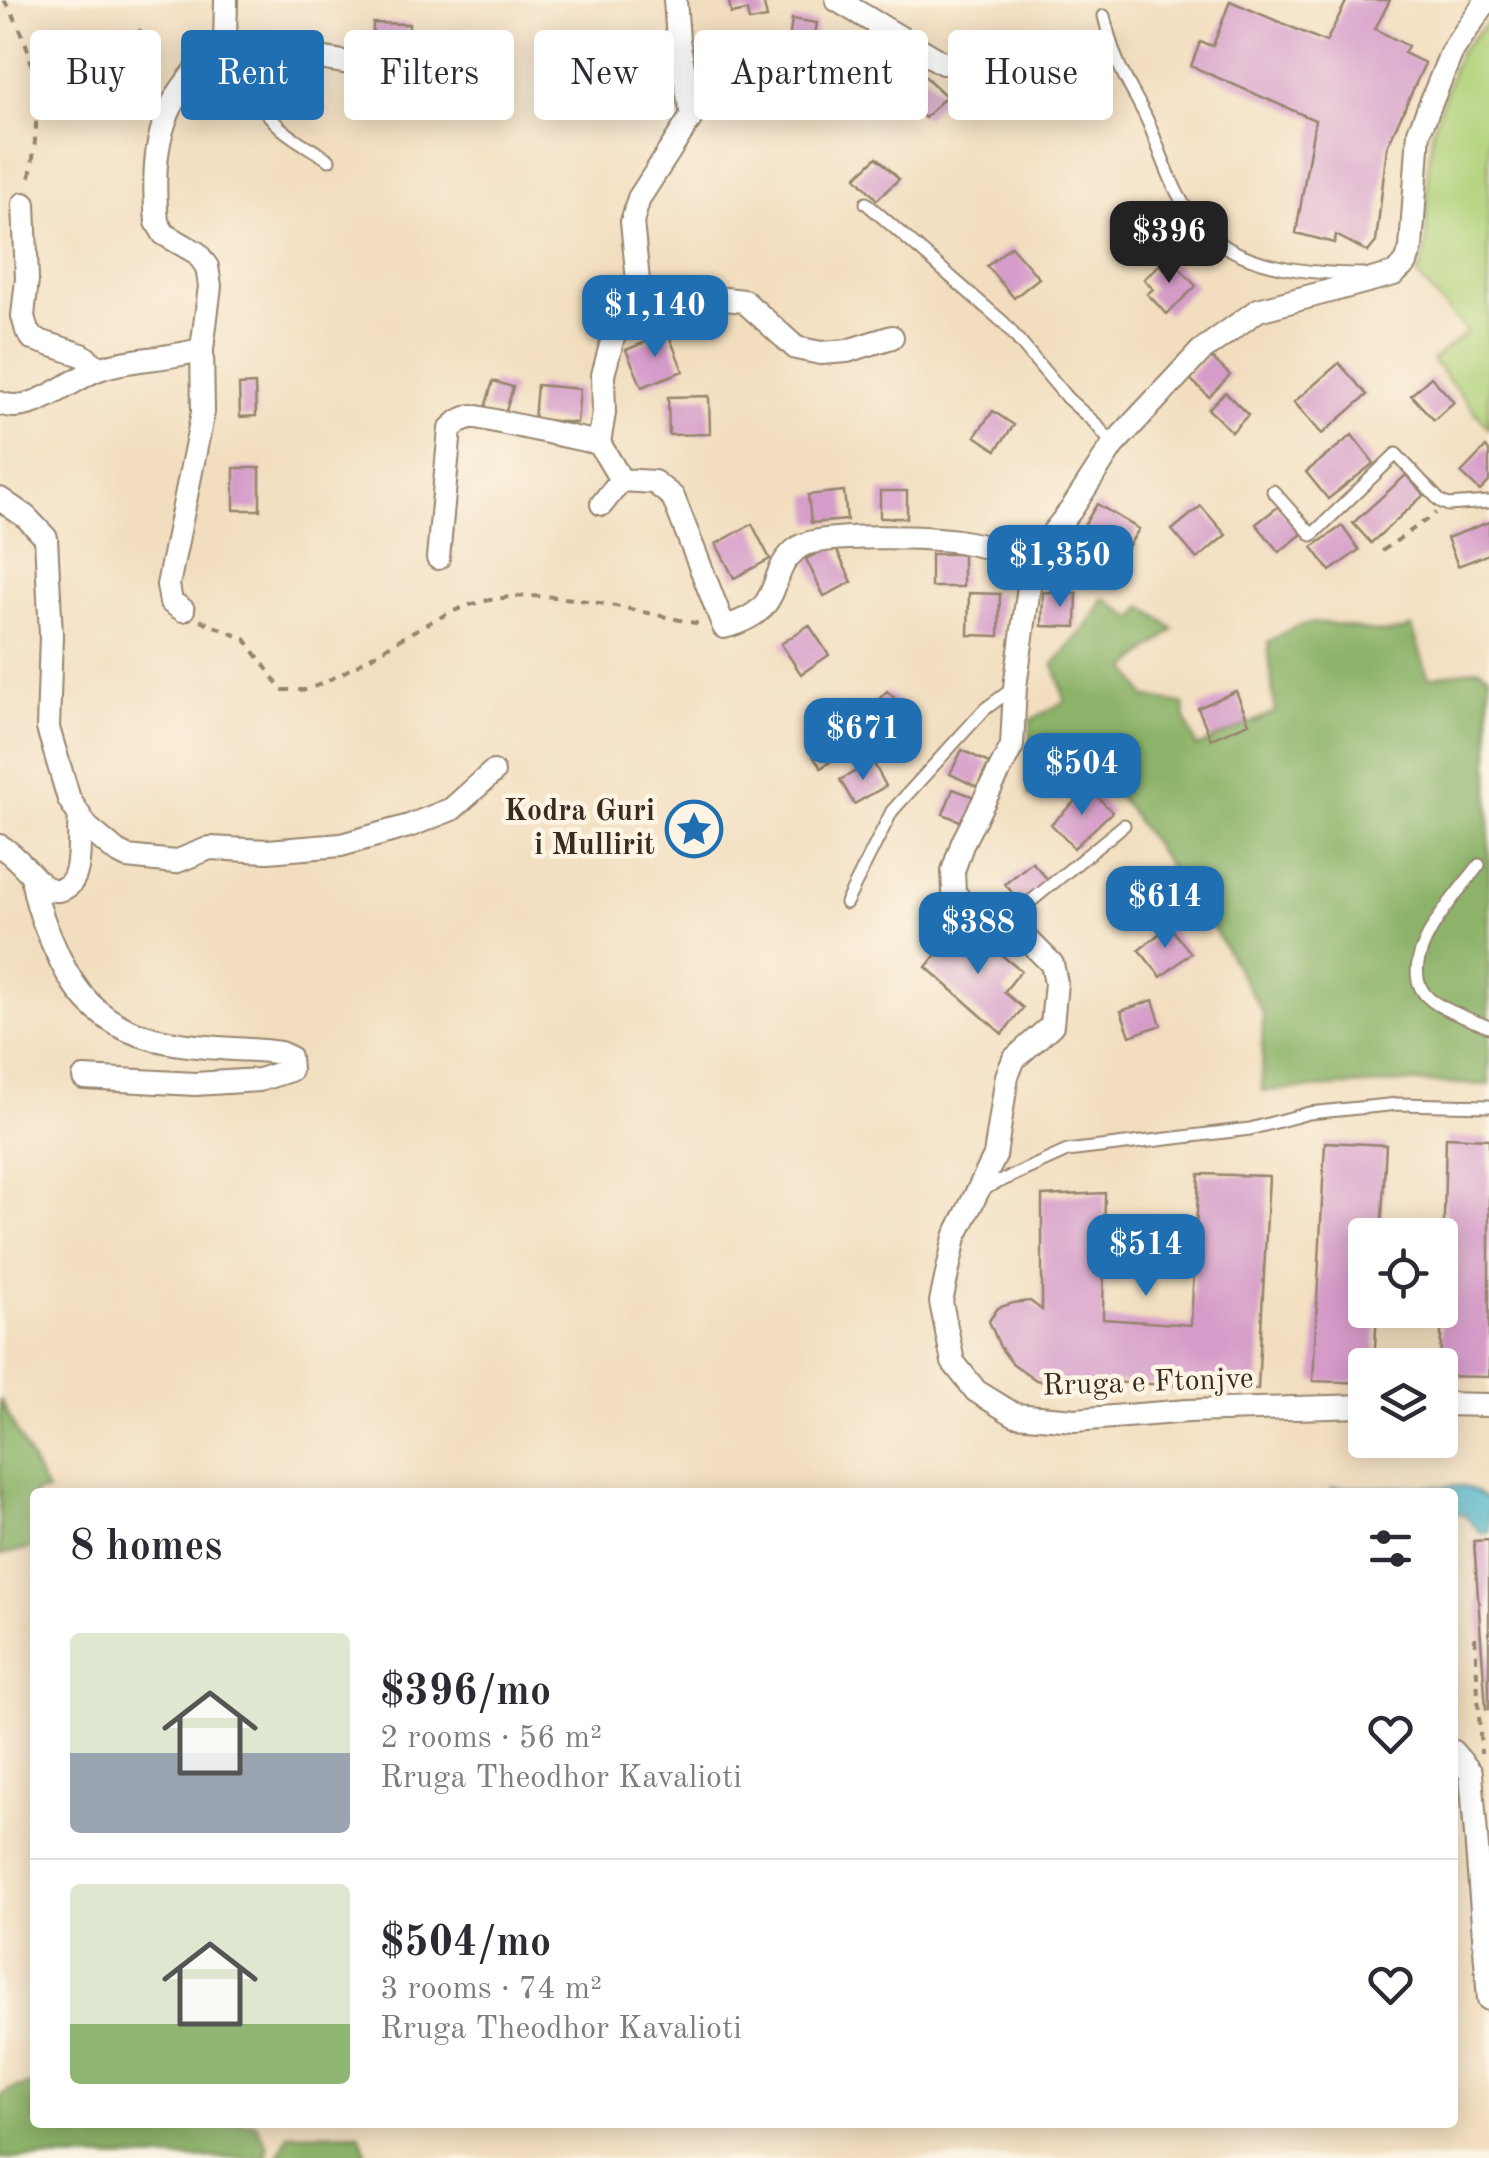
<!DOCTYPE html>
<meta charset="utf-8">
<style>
body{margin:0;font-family:"Old Standard TT",serif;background:#f2f2f3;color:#2b2b33;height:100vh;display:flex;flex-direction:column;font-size:38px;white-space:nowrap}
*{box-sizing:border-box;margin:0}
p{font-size:32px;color:#7c7c81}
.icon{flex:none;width:55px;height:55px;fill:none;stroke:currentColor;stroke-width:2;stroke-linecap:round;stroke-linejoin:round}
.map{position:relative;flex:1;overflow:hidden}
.drawer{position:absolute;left:30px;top:1488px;width:1428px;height:640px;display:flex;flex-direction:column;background:#fff;border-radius:10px;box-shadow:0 5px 25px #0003}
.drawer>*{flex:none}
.banner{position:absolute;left:30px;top:30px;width:1430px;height:90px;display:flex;gap:20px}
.tools{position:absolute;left:1348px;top:1218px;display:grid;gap:20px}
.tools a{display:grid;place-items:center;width:110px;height:110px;border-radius:10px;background:#fff;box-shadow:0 5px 25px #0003;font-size:50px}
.price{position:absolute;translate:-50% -85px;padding:0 22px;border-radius:20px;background:#1f6fb2;color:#fff;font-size:32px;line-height:65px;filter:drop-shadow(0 2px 5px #0008)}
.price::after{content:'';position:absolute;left:50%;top:60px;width:30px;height:22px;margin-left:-15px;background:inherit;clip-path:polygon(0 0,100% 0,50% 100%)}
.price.current{background:#222;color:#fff}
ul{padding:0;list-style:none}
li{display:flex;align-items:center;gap:30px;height:250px;padding:0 40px}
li+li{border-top:2px solid #e1e1e2}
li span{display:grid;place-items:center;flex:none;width:280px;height:200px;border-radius:10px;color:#555}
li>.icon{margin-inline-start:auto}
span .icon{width:120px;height:120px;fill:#fffc;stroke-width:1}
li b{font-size:42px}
h2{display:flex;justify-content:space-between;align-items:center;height:120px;padding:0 40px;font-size:42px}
.tag{padding:0 35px;border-radius:10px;background:#fff;box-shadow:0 5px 25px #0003;font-size:35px;line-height:90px}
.tag.current{background:#1f6fb2;color:#fff}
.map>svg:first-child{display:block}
.green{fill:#b0d179;stroke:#767e4c;stroke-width:2.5}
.forest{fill:#8cb369;stroke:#646e44;stroke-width:2.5}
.water{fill:#4bb4c9;stroke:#436f74;stroke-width:2.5}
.building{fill:#d59cc9}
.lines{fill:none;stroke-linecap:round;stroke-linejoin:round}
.lane-casing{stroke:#96846e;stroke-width:15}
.street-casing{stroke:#96846e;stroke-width:26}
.path{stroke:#96846e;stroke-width:4;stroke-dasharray:8 8;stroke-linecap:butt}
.lane{stroke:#fff;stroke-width:11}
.street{stroke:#fff;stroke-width:22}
.labels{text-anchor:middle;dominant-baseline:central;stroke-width:9;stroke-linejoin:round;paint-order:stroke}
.poi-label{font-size:30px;font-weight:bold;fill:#3b2a1e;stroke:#fcf5e5;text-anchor:end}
.street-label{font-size:30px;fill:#3b2a1e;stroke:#fcf5e5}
</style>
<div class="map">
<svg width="1489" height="2158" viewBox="0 0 1489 2158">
<rect width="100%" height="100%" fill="#fcf5e5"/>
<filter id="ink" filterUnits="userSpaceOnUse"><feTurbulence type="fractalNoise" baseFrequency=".01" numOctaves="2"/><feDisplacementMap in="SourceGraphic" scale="20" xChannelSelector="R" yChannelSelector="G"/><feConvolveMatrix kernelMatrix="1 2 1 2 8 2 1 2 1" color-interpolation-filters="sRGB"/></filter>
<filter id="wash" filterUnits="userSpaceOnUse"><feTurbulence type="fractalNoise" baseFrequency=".0048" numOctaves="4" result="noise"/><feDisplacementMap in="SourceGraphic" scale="40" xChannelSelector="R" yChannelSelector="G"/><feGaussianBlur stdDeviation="2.25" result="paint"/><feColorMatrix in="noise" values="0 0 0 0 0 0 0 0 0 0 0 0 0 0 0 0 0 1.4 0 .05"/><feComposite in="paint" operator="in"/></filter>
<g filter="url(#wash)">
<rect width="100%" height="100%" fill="#f2debf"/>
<path class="green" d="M1489,21V428L1432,360L1467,332L1416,274L1421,267L1426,246L1428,165L1433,129L1459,52Z"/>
<path class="forest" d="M1104,598L1135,619L1143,606L1174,629L1128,668L1145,696L1184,705L1185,718L1197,747L1275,712L1268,643C1328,596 1359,649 1412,627L1429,678L1479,668L1489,675V1085L1417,1082L1262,1091L1263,1013L1211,924L1094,762L1029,796L1031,720L1065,701L1054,664L1090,622Z
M0,1399L47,1492H35V1547L0,1555Z
M35,2083V2122L255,2123L267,2145V2158H0V2096L12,2089Z
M359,2133L368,2158H278L288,2134Z"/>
<path class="water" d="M1456,1486L1472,1489L1489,1501V1533L1482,1534L1465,1516L1453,1512L1452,1492H1332V1488Z"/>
<g id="blocks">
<path class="building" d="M729,0H763L767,18L749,21L747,11L731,14Z
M1347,0H1390L1375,29L1408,46L1404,53L1425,63L1387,147L1376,242L1368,252L1336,235L1334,243L1296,233L1315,120L1191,66L1200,42L1213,46L1230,1L1326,42Z
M792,19L817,23L812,53L788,49Z
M373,23L409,24L408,60L372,59Z
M140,30L158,60L138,71L121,41Z
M877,39L892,67L857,86L841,58Z
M803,66L804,71L835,66L841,97L774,109L768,72Z
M917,69L946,96L925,118L896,91Z
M877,157L899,179L877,200L856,177Z
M1011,246L1039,278L1014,298L987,266Z
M1174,262L1196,286L1167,314L1147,294L1153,289L1144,279L1160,264L1165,270Z
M668,333L683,371L642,387L626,350Z
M1209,355L1230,375L1209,397L1188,377Z
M1339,363L1367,395L1322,434L1294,402Z
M1431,377L1454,402L1434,420L1411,395Z
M493,381L513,387L505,414L485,408Z
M255,384L256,416L240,417L239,385Z
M537,385L580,389L577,423L534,419Z
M1225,392L1248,415L1232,432L1208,409Z
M709,396L710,434L669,435L668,397Z
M993,411L1014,425L996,450L975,436Z
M1352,435L1374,463L1328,499L1306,472Z
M1486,447L1489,451V482L1480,491L1461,473Z
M234,468H260V510H234Z
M1406,475L1424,495L1371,543L1353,523Z
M844,491L847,520L811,523L808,495Z
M880,491H907V518H880Z
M1097,504L1139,529L1123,555L1081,530Z
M1201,506L1226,535L1197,559L1172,530Z
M1279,506L1302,534L1279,552L1256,524Z
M1489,522V554L1458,566L1447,538Z
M752,524L770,559L734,578L716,544Z
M1342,526L1359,550L1330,571L1312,547Z
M834,545L852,582L824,596L806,559Z
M931,554H963V587H931Z
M1043,592L1077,593L1076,627L1042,626Z
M969,593L1000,594L999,636L968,635Z
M809,625L829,655L801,674L781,644Z
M887,691L911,714L893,734L868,710Z
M1236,691L1249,723L1211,739L1198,708Z
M842,721L857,743L821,768L806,746Z
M962,750L989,763L977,787L950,774Z
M873,762L886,786L854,804L840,780Z
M1089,788L1112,812L1074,848L1051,824Z
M953,789L980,799L970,825L943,814Z
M1032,862L1048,880L1021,903L1005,884Z
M962,923L1021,971L1004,992L1023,1008L1002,1034L926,967Z
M1169,926L1191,953L1161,977L1139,950Z
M1153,1000L1161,1025L1130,1036L1121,1011Z
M1446,1137L1489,1139V1377L1440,1376Z
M1325,1142L1386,1145L1381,1235H1365V1310H1377L1374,1365H1365V1383L1313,1381Z
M1199,1174L1269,1176L1258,1389L1107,1382L1066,1387L1036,1380L1012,1363L1000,1347L989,1321L998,1308L1013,1303L1030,1301L1042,1310V1196L1105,1193L1103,1319L1191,1325Z
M1489,1540V1709H1486L1474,1541Z"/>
</g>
</g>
<g filter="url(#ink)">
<use href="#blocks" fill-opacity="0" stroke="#96846e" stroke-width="2.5"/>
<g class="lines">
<g class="lane-casing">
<path id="lane" d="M1104,16C1108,31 1111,46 1117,60C1126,84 1142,105 1151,129C1165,163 1177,205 1204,231C1245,269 1312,274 1364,274
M226,42C240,73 256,106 282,129C296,141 314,150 329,160
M866,203L1004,323L1067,398L1095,423L1113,445
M1273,491L1312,535L1396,454L1440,501L1448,505L1489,502
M1479,865C1457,895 1388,966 1431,1000C1447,1012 1470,1019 1489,1027
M846,903L892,811L985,709L1015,687
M1008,920L1124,825
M983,1189L1067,1151L1250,1129L1309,1113L1398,1104L1489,1106"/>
</g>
<g class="street-casing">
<path id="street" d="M837,0L943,63
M225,42L456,81
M24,204L27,279L23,316L27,331L33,339L82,355L99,368
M639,290L744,301L796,348L821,353L847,351L892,337
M0,403C29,416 67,383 94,371C123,358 169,360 202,349
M621,480L654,482L673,497L724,627C791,609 762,574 799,547C819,533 930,537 958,541C983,545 1008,553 1033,558
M0,499L26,517L46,538L51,635L48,728L69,799L87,827L117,852L127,857L175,862L210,848L268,851L341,845L409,826L452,809L493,772
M602,504L621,480L599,443L604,413L603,375L614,334L639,290L632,222L639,198L692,116L678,40L675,0
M438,558L450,429L459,421L472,416L599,443
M183,610L171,602L168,585L203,412L202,349L210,286L207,267L197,253L164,234L157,222C150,140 162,96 225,42L226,0
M0,846C17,856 26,870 40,883C47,889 54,892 62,889C85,881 77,836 80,816
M32,875C35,903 46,929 58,955C94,1036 153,1044 235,1049C250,1050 265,1050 280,1053L289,1057L290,1070L259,1080L195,1084L84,1078
M1440,1404L1489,1405
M1365,1406L1188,1411L1075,1420L1015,1415L976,1391L953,1362L941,1302L955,1237L995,1156L1007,1076L1014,1059L1052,1025L1056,983L1052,964L1008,920L966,907L954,892L953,871L963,842L1012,746L1015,687L1033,558L1071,510L1113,445L1201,351L1258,310L1394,274L1406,263L1411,248L1419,132L1452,51L1487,0
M1452,1751L1471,1773L1489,1999"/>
</g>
<path class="path" d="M4,0C42,57 41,117 29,182
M1382,551L1436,513
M200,620L245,639L282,690H306C358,670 402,633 454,611C532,577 622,610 701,624
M1475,1637L1481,1753"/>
<use href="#lane" class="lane"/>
<use href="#street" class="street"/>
</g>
</g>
<defs>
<g id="sight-ring" transform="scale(2.875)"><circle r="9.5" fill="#fcf5e5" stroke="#1f6fb2" stroke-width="1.5"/><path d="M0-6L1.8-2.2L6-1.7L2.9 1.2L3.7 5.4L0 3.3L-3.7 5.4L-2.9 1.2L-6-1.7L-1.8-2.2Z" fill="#1f6fb2"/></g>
</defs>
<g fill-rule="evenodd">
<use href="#sight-ring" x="694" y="829"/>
</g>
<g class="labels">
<g class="poi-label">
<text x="655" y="812">Kodra Guri<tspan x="655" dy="34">i Mullirit</tspan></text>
</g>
<g class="street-label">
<text transform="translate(1148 1383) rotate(-2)">Rruga e Ftonjve</text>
</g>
</g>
</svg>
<div class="tools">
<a><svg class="icon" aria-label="locate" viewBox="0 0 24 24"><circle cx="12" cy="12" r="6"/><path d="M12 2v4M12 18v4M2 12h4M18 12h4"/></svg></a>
<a><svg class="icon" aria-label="layers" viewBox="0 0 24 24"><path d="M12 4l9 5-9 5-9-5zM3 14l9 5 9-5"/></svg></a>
</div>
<b class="price current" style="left:1169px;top:286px">$396</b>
<b class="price" style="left:655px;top:360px">$1,140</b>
<b class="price" style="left:1060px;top:610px">$1,350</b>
<b class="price" style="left:863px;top:783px">$671</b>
<b class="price" style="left:1082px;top:818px">$504</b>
<b class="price" style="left:1165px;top:951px">$614</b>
<b class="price" style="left:978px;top:977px">$388</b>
<b class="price" style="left:1146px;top:1299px">$514</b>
<div class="banner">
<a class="tag">Buy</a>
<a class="tag current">Rent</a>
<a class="tag">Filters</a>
<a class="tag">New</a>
<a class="tag">Apartment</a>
<a class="tag">House</a>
</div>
<section class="drawer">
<h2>8 homes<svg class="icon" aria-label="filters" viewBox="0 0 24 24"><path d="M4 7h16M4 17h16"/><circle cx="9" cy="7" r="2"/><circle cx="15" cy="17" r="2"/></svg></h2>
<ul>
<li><span style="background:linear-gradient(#dfe7d0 60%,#9aa5b1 0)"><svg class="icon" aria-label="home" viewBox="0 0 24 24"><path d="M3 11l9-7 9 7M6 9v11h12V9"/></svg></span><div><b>$396/mo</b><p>2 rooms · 56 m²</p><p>Rruga Theodhor Kavalioti</p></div><svg class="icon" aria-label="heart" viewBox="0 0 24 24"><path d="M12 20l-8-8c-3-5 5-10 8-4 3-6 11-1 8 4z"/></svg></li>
<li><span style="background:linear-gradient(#dfe7d0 70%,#8fb573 0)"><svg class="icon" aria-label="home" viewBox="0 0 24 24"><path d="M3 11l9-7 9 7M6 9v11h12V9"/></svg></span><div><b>$504/mo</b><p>3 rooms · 74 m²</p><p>Rruga Theodhor Kavalioti</p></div><svg class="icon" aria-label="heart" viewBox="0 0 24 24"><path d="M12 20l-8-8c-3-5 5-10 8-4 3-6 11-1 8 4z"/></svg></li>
</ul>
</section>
</div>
